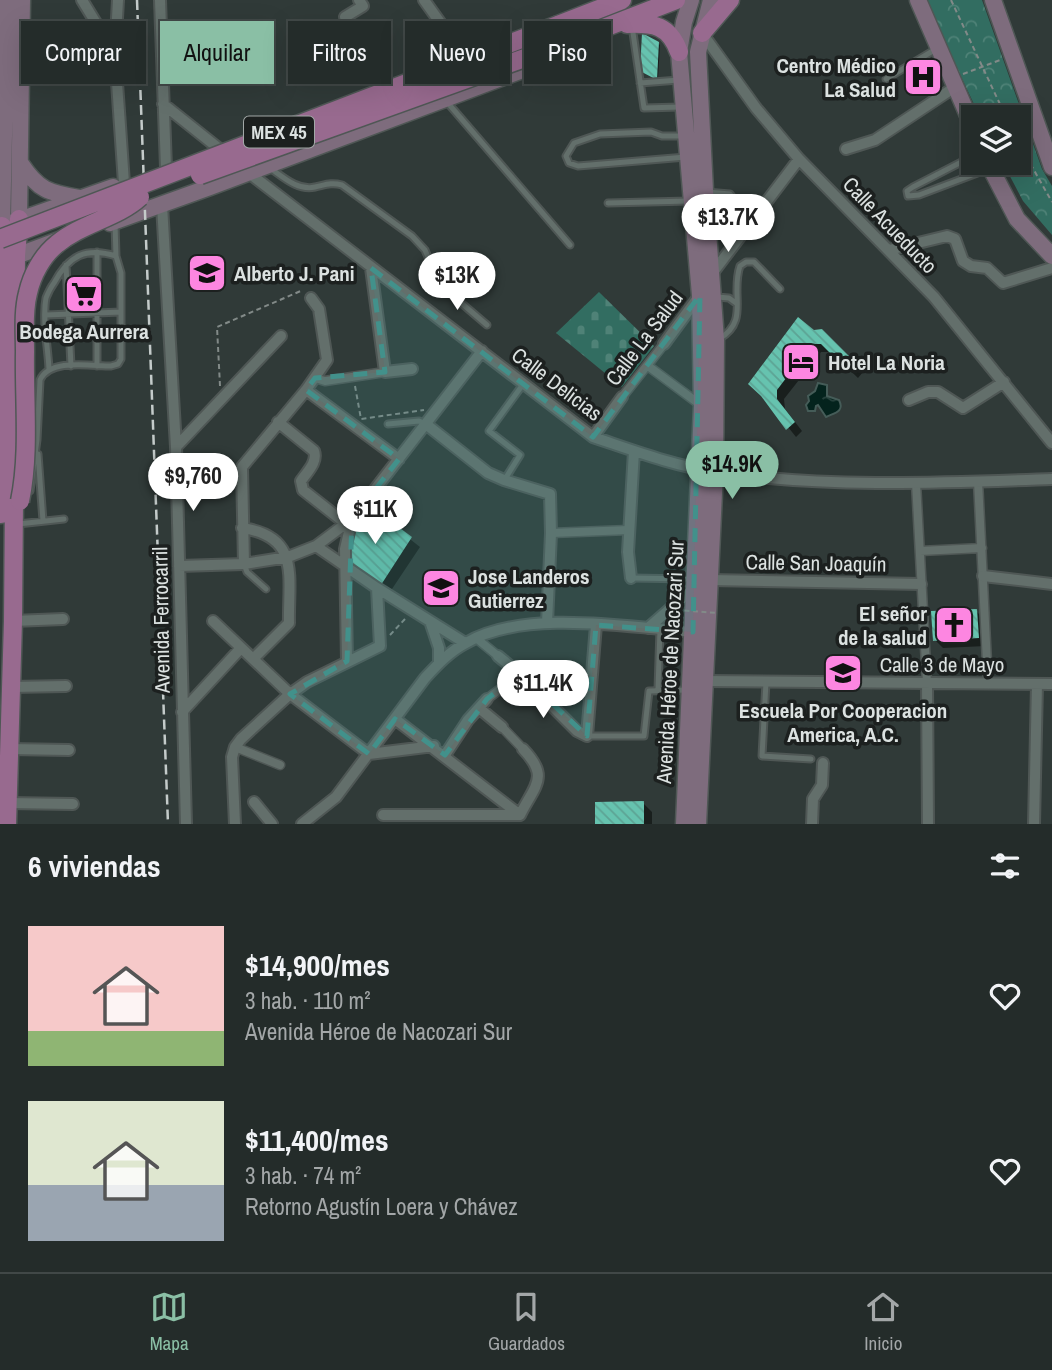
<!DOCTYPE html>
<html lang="es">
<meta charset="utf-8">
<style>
body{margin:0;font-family:"Archivo Narrow",sans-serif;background:#2c3432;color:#f1f3f6;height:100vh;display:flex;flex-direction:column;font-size:26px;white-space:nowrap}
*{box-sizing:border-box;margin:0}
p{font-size:23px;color:#a3a7a8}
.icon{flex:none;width:38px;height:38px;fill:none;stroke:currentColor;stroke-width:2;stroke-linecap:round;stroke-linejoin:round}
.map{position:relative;height:824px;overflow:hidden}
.drawer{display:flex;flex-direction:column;background:#242c2a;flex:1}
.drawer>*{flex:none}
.top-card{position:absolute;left:21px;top:21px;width:700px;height:63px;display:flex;gap:14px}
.fabs{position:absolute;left:961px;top:105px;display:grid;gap:14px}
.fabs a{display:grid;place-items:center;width:70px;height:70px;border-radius:0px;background:#242c2a;box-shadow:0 7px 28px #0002,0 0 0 2px #414847;font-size:35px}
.price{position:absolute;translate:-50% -60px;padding:0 16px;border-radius:24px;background:#fff;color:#222;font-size:23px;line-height:46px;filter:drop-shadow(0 2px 4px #0008)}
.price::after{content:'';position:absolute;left:50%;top:42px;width:21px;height:16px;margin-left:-10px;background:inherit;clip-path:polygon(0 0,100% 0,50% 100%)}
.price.current{background:#8abfa5;color:#111}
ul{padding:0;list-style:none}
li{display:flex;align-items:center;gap:21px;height:175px;padding:0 28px}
li span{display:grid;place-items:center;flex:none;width:196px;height:140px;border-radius:0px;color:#555}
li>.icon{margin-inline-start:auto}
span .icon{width:84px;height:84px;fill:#fffc;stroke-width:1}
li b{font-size:30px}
h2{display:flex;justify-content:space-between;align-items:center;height:84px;padding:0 28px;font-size:30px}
.chip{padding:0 24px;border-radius:0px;background:#242c2a;box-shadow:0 7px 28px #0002,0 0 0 2px #414847;font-size:24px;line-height:63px}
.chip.current{background:#8abfa5;color:#111}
.tabs{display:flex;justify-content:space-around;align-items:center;height:98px;border-top:2px solid #414847;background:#242c2a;font-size:19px;color:#a3a7a8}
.tabs a{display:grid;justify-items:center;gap:4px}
.tabs .current{color:#8abfa5}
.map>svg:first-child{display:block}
.cemetery{fill:url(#cemetery-stones)}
.park{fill:url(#park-crowns)}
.water{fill:url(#water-ripples);stroke:#455c58;stroke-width:2}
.shadow{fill:#0007}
.building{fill:url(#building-back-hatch)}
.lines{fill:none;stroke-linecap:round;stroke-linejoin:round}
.service-casing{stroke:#4f5755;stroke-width:9}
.pedestrian-casing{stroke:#4f5755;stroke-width:11}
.minor-casing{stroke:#4f5755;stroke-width:14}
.secondary-casing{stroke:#4f5755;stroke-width:19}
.primary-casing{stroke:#4f5755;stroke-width:21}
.path{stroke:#828a88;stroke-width:2;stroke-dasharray:5 3.5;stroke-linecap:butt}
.service{stroke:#636f6b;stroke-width:5}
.pedestrian{stroke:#636f6b;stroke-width:8}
.minor{stroke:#636f6b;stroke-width:10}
.secondary{stroke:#7e6c7d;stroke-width:16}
.primary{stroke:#986a8f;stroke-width:18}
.rail{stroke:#c4cbca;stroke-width:2.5;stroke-dasharray:10 5;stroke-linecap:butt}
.primary-bridge-casing{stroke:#4f5755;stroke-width:21;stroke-linecap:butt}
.path-bridge{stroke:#828a88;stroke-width:2;stroke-dasharray:5 3.5;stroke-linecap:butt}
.primary-bridge{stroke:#986a8f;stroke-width:18}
.marked{fill:#42918b;fill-opacity:0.2;stroke:#42918b;stroke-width:5;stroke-dasharray:14 9;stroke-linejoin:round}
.labels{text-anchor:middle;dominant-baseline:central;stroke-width:7;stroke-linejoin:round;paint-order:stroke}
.shield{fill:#1c201f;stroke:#a2a8a7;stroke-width:2}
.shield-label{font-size:19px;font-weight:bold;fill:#dce2e1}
.poi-label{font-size:21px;font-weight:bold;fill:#dce2e1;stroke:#1c201f;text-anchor:start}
.street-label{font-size:21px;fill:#dce2e1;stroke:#1c201f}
</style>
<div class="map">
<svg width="1052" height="824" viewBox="0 0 1052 824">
<defs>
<pattern id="cemetery-stones" width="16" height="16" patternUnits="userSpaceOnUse" patternTransform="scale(1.75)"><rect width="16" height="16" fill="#326d61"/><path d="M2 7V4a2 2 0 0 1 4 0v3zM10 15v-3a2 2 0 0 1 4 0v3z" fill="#4f8277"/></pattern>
<pattern id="park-crowns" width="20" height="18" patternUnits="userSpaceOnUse" patternTransform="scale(1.75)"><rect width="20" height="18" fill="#326d61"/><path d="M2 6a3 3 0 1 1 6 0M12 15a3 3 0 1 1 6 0" fill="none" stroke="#4f8277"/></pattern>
<pattern id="water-ripples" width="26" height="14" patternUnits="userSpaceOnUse" patternTransform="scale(1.75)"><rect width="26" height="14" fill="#04231d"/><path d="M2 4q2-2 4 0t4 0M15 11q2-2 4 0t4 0" fill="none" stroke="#28433e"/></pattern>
<pattern id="building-back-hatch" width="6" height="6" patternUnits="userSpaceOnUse" patternTransform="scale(1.75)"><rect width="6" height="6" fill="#66c3af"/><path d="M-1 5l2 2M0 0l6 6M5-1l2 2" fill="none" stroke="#5da394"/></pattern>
</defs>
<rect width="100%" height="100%" fill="#303a38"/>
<path class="cemetery" d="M599,292L654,346L622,387L556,333Z"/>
<path class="park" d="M925,0H982L1042,169L1052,186V235L1023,201L1003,163H1018V117H980Z"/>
<path class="water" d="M818,383L827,385V396L839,400C845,412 834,413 826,417L818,405L816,406L815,411H808L806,405L809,401L808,396L815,391Z"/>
<path class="shadow" d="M658,43L660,45L658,79L644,72Z
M821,331L863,372L858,378L831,352H821L784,399L785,409L802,431L796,437L764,397L814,332Z
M368,506L420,547L388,595L356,569Z
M976,611L985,620L986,646L943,648L935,640Z
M643,803L652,812V824H597V804Z"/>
<path class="building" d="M642,33L659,42L657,80L640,71Z
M798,317L814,330L822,329L856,363L848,371L821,344H812L777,390V399L795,422L786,430L761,396L748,384Z
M368,504L412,537L379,588L348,566L347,548L357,516Z
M977,609L979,638L933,641L931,611Z
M644,801V824H595V802Z"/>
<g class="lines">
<g class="service-casing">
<path id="service" d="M632,26L644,108L680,107
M886,79L936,49
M640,83L679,80
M447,102L570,245
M683,136H662L651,132L600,134L574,143L566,156L569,163L578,166L686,157
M973,156L913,187L907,191L908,196L919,195L988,169
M270,168C283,177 298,191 315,187C325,185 331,182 342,185L412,236L425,250L437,278L446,290L487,325
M706,192L730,194L738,204L735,219L711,228
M608,203L689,201
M97,252V366
M66,265L71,366
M717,297L729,298L736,303
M46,315L121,312
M719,339C750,321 730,295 740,266L746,262H754L780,289
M49,369C48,347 42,319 46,298C48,293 51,287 54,283C69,255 86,247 116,256
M388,424L419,421L426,424
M38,454L43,521
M505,479L520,455L489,431L524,383
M30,491L37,440L40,380C50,358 91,366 111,366L118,364L121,359V273L116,256L115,224
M18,524L64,519
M244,564L247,572L266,589
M631,578L691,579
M766,682L762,756L811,759
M658,689L660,629
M587,736H644L649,691L687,690"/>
</g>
<g class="pedestrian-casing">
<path id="pedestrian" d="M648,366L702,406
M315,378L325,381L385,372
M622,397L664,344
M978,481L988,683
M916,483L927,683
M551,533L629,530
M920,551L982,548
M476,638L498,656
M487,699L520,674
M502,727L523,749
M235,747L280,765"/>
</g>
<g class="minor-casing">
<path id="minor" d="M82,0L115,54
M118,0L115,54L124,183
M160,0L166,168
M424,0L462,53
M345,17L363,6L359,0
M702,33L756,108L799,159L934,297L1052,443
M18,38L115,54
M163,104L227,155
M846,149L875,140L955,87
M245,170L593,437C632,450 674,466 716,472C827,488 940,483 1052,479
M162,205L176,447L186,824
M889,250L947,236L955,239L963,261L971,266L987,268L1003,283L1052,268
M371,268L385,372L412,369
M711,275L799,159
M664,344L700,295
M306,390L399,459
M909,400L928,392H938L963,408L1004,382
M278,422L314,451C318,462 307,472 301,481L303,490L345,523
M427,425L488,473L504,480L550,494L551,533L547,623
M593,437L622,397
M176,447L281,336
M242,528C301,536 288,578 289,623L253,659
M316,546L377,588L465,643
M244,564L242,467L306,390L327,360L319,309L311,298
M179,566L244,564L288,557L316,546L352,519L482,351
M983,576L1052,584
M631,578L628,552L634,451
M710,580L921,584
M13,621L63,619
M213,621L290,694L369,754L434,746
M430,621L439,648V663
M648,628L694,588
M498,656L520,674L577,731L587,736L596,625
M347,661L345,549L352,519
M705,681L1052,684
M927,683L928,824
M11,687L66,686
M479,708L502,727
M182,712L241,648
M395,719L520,815
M9,749L69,750
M445,755L468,720L487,699
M254,802L272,824
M8,803L73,804
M383,815H520
M520,815C535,785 550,777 523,749
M235,824L232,757L235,747L241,739L290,694L307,682L380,646L377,588
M302,824L336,797L425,678C437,665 450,651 466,643C523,609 628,627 693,632
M812,824L813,799L822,785L823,763
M1034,824L1037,684"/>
</g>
<g class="secondary-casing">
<path id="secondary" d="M918,0L973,127
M993,0L1052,167
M988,163L1017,219L1052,256
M21,164C38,190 49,193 79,198
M19,219L22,0
M110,223L210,187L549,60L560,45
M8,224L113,187
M2,226L7,0
M8,259L62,239
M684,824L702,406L700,295L679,52L684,22L691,0
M698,824L715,472L716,340L705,191L698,52L711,0"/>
</g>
<g class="primary-casing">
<path id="primary" d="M627,24C654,23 669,25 679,52
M558,25L622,0
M702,33L730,0
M547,50L676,0
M1,514L2,226
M7,824L13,621L16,256L19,219"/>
</g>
<path class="path" d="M951,0L1006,117
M963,74L1000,60
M1018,142L1052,202
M220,386L217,327L303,290
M355,386L361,419L424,410
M390,635L405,619"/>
<use href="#service" class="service"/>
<use href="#pedestrian" class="pedestrian"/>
<use href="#minor" class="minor"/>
<use href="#secondary" class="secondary"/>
<use href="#primary" class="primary"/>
<path class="rail" d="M137,0L168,824"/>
<g class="primary-bridge-casing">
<path id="primary-bridge" d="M200,175L547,50
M0,239L558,25
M20,501C30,453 24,400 25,352C25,333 23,312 28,293C32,275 42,256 57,244C82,223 117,218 140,197"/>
</g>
<path class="path-bridge" d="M676,610L718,613"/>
<use href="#primary-bridge" class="primary-bridge"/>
</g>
<path class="marked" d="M371,268L593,437L700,295L693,632L596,625L587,736L520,674L487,699L445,755L395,719L369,754L290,694L347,661L352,519L399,459L306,390L315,378L385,372Z"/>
<defs>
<g id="hospital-square" transform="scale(2.0125)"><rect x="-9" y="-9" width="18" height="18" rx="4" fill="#fd86e1" stroke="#1c201f"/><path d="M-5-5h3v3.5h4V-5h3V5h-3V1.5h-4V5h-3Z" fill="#111"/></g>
<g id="school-square" transform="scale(2.0125)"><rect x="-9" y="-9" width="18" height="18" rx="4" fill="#fd86e1" stroke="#1c201f"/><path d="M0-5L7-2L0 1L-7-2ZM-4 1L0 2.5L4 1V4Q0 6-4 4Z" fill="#111"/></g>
<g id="supermarket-square" transform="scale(2.0125)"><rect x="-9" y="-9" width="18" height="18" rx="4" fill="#fd86e1" stroke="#1c201f"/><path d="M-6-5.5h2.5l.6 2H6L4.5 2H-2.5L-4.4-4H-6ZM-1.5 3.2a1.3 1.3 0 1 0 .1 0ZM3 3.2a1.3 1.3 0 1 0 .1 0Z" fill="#111"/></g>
<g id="hotel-square" transform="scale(2.0125)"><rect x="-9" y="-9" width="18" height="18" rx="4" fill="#fd86e1" stroke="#1c201f"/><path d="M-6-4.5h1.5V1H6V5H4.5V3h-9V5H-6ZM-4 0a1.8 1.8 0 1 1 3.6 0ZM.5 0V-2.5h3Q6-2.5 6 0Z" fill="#111"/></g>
<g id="church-square" transform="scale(2.0125)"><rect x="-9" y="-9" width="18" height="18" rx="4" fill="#fd86e1" stroke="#1c201f"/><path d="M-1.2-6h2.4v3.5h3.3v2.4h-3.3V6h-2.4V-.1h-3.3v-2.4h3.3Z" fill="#111"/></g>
</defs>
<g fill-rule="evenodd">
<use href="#hospital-square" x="923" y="77"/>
<use href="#school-square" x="207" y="273"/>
<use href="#supermarket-square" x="84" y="294"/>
<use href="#hotel-square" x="801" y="362"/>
<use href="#school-square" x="441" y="588"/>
<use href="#church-square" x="954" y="625"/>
<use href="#school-square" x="843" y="673"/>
</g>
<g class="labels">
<rect class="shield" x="244" y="116.5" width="70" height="31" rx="5"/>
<g class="shield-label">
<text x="279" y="132">MEX 45</text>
</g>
<g class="poi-label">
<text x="896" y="65" text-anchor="end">Centro Médico<tspan x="896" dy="24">La Salud</tspan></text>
<text x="234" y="273">Alberto J. Pani</text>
<text x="84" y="331" text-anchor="middle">Bodega Aurrera</text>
<text x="828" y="362">Hotel La Noria</text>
<text x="468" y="576">Jose Landeros<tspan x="468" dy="24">Gutierrez</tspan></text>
<text x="927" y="613" text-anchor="end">El señor<tspan x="927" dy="24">de la salud</tspan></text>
<text x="843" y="710" text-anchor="middle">Escuela Por Cooperacion<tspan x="843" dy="24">America, A.C.</tspan></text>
</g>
<g class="street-label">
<text transform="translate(890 225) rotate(46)">Calle Acueducto</text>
<text transform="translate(644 338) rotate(-53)">Calle La Salud</text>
<text transform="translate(557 384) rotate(37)">Calle Delicias</text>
<text transform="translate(816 563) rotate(1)">Calle San Joaquín</text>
<text transform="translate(161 620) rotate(-91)">Avenida Ferrocarril</text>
<text transform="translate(670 662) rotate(-87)">Avenida Héroe de Nacozari Sur</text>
<text x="942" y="664">Calle 3 de Mayo</text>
</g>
</g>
</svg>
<div class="fabs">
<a><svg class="icon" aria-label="layers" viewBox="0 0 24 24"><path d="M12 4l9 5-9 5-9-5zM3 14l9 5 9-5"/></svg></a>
</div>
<b class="price" style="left:728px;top:254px">$13.7K</b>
<b class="price" style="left:457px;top:312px">$13K</b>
<b class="price current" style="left:732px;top:501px">$14.9K</b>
<b class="price" style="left:193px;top:513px">$9,760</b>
<b class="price" style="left:375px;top:546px">$11K</b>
<b class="price" style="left:543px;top:720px">$11.4K</b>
<div class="top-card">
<a class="chip">Comprar</a>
<a class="chip current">Alquilar</a>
<a class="chip">Filtros</a>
<a class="chip">Nuevo</a>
<a class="chip">Piso</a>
</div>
</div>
<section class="drawer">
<h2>6 viviendas<svg class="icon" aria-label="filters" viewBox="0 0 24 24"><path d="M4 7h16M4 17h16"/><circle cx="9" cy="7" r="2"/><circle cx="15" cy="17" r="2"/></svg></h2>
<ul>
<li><span style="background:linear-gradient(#f6c9c9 75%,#8fb573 0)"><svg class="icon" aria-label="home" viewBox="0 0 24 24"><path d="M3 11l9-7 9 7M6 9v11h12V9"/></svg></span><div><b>$14,900/mes</b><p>3 hab. · 110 m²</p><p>Avenida Héroe de Nacozari Sur</p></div><svg class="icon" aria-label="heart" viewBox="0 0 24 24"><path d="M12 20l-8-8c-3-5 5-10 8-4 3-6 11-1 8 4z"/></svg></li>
<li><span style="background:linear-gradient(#dfe7d0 60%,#9aa5b1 0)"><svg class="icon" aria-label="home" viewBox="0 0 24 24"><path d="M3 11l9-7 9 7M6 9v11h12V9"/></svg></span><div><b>$11,400/mes</b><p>3 hab. · 74 m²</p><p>Retorno Agustín Loera y Chávez</p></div><svg class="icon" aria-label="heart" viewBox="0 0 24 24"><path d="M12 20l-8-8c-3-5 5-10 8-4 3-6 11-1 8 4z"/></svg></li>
</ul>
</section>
<nav class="tabs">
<a class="current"><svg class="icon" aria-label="map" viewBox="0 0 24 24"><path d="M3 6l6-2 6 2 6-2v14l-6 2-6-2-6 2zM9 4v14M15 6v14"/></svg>Mapa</a>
<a><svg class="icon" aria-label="saved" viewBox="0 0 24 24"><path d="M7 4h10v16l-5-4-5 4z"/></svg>Guardados</a>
<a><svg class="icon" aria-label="home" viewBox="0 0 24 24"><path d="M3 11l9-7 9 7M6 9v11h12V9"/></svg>Inicio</a>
</nav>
